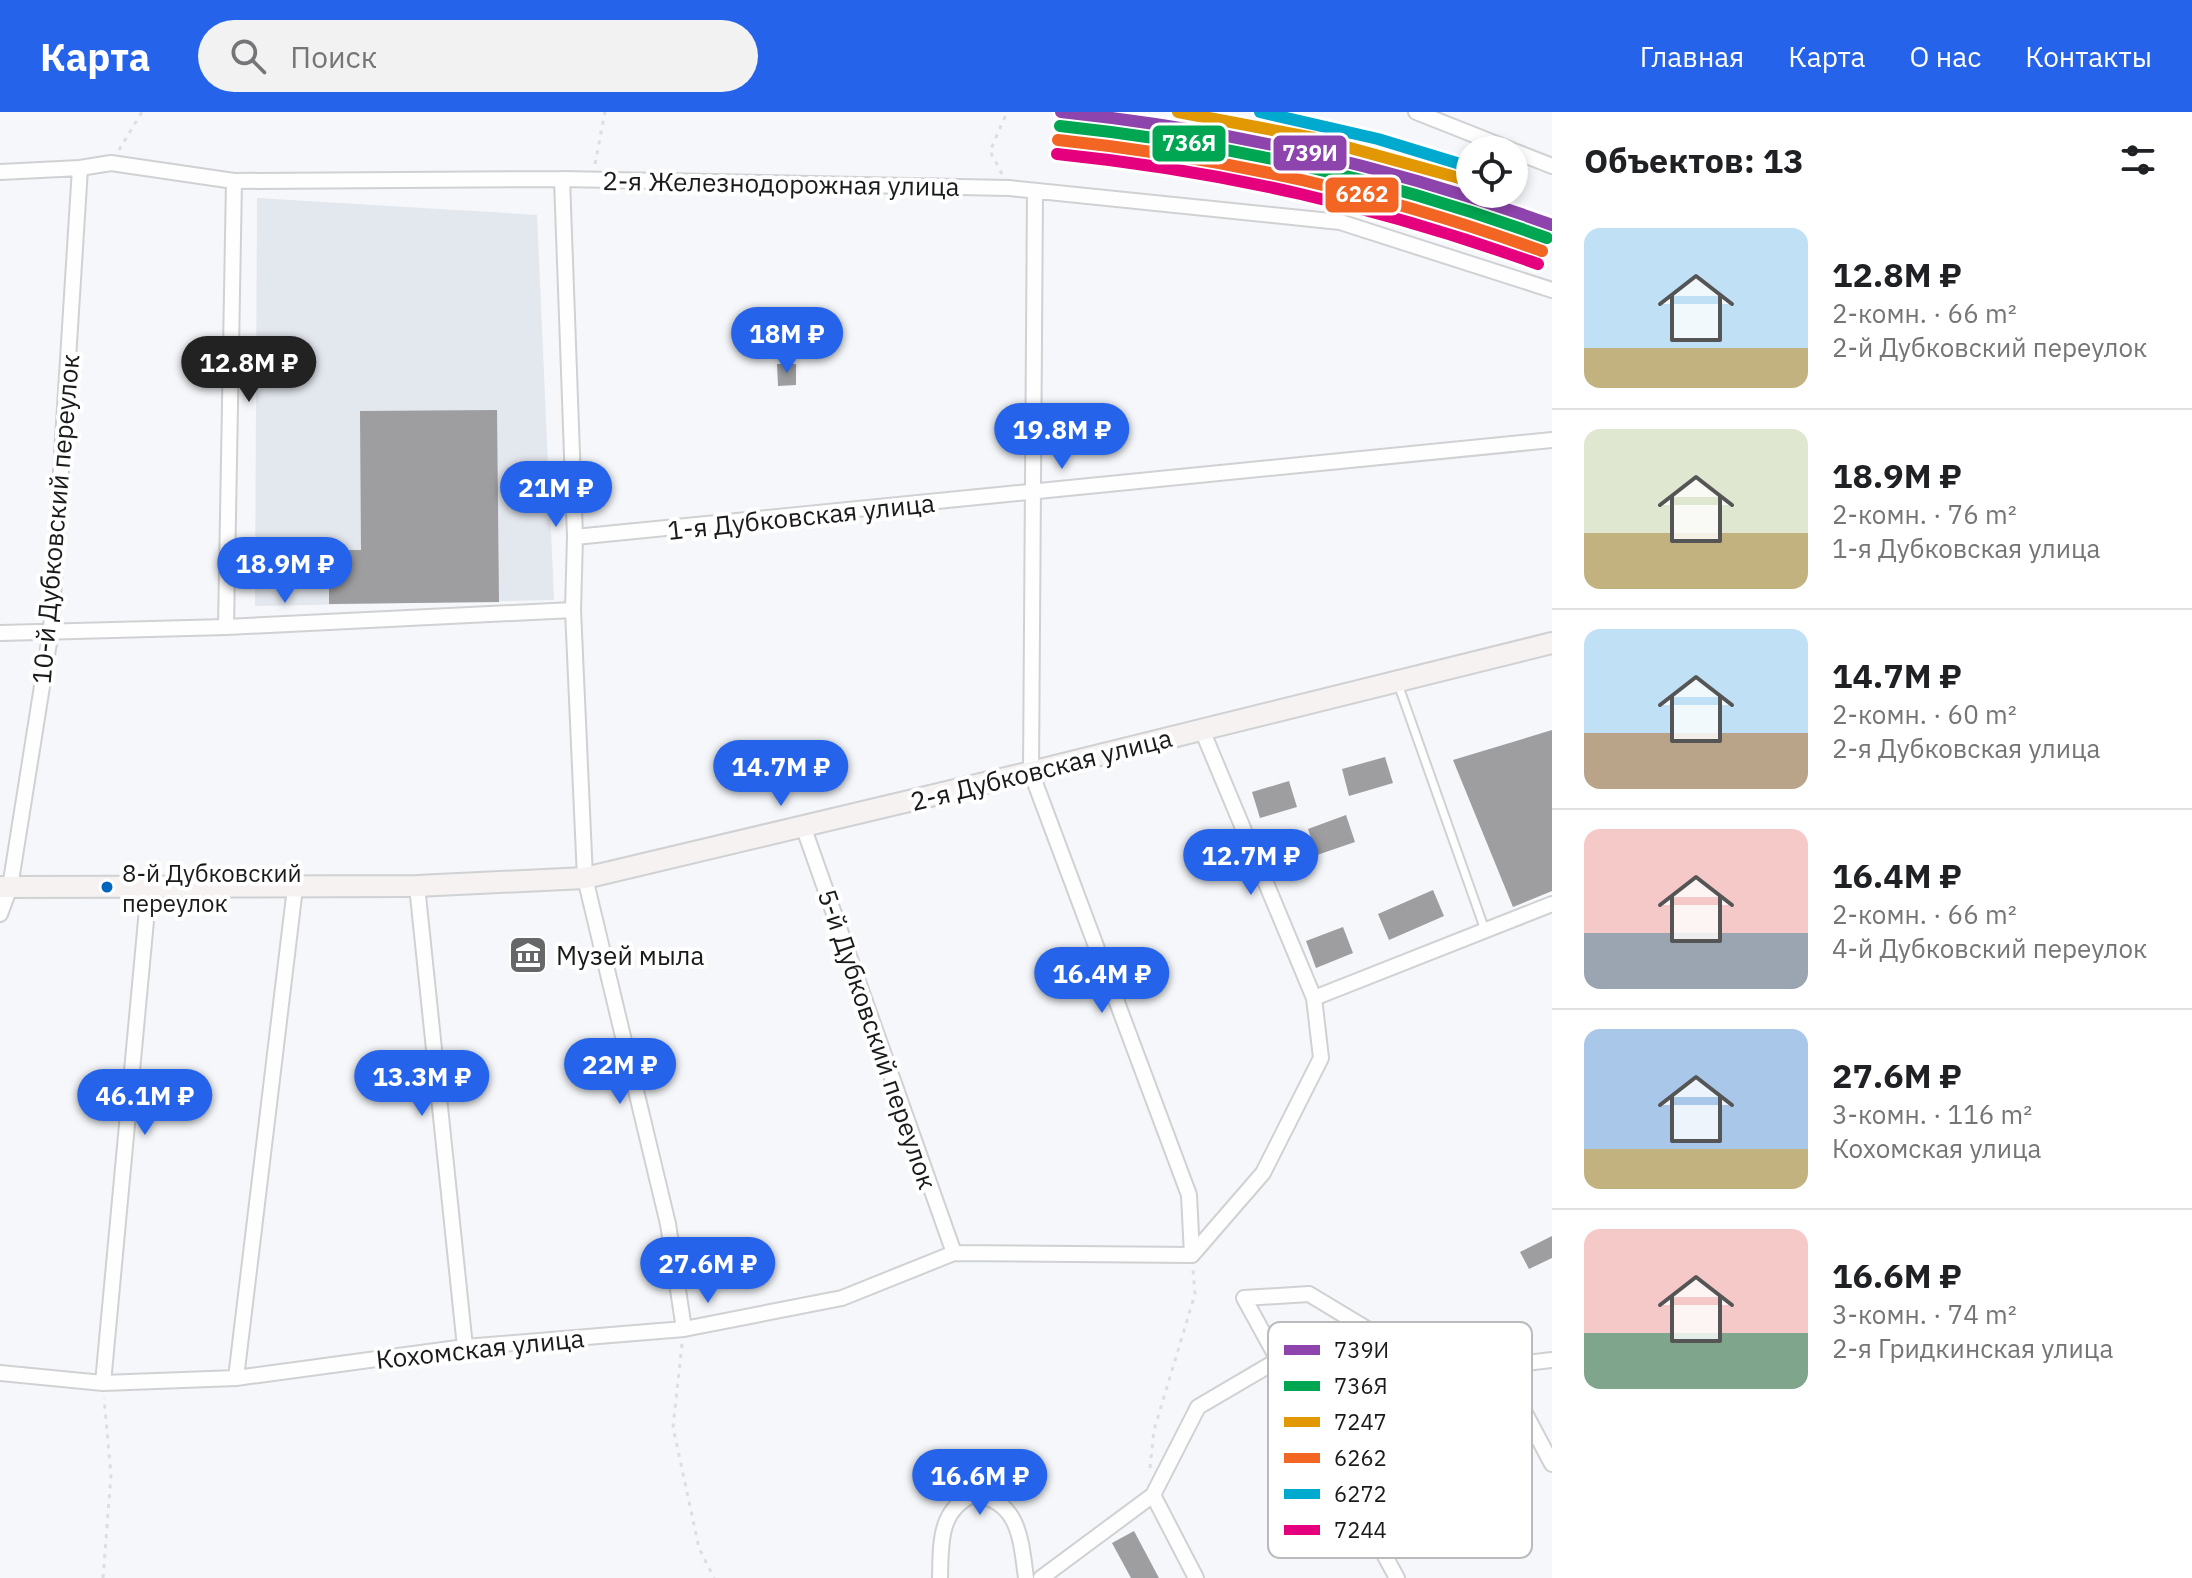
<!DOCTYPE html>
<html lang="ru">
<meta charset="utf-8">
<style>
body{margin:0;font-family:"IBM Plex Sans",sans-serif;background:#f2f2f2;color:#202124;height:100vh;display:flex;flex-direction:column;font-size:30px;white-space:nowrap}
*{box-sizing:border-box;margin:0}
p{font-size:26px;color:#757577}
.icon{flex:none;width:44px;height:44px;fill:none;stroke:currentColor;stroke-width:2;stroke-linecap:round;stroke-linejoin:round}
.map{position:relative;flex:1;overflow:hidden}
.panel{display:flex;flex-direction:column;background:#fff;width:640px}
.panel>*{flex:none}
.fabs{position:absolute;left:1456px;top:24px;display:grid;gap:16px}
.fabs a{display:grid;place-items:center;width:72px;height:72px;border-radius:50%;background:#fff;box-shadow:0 4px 12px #0003;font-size:40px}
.price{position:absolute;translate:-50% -68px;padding:0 18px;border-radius:28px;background:#2563eb;color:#fff;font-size:26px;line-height:52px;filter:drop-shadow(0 2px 4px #0008)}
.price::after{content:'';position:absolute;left:50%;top:48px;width:24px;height:18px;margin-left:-12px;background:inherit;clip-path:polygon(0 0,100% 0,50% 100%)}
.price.on{background:#222;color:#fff}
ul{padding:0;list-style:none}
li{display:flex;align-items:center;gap:24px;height:200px;padding:0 32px}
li+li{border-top:2px solid #e0e0e0}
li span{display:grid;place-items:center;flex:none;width:224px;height:160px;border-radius:16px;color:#555}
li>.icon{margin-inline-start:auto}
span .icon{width:96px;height:96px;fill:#fffc;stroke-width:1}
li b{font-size:34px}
h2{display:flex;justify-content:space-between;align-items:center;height:96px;padding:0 32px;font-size:34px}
header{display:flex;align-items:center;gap:48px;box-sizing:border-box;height:112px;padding:0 40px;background:#2563eb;color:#fff}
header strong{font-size:38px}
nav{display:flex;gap:44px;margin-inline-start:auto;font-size:28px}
.search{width:560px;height:72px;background:#f2f2f2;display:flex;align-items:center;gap:20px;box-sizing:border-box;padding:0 28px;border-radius:44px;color:#757577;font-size:30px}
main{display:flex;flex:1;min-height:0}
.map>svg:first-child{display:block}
.built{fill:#e3e7ee}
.building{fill:#9e9ea1}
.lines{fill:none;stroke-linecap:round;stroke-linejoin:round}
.lane-casing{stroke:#d0d1d3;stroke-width:11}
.street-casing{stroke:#d0d1d3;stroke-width:18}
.secondary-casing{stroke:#d0d1d3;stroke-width:24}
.path{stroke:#dededf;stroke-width:3;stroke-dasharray:4 6;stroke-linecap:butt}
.lane{stroke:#fefefe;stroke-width:7}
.street{stroke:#fefefe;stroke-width:14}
.secondary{stroke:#f6f2f2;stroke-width:20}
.rail-1-casing{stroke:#fff;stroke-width:18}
.rail-2-casing{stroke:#fff;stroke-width:18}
.rail-3-casing{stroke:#fff;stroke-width:18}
.rail-4-casing{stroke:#fff;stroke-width:18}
.rail-5-casing{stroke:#fff;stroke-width:18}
.rail-6-casing{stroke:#fff;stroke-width:18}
.rail-1{stroke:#8e44ad;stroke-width:12}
.rail-2{stroke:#00a651;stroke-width:12}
.rail-3{stroke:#e19803;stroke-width:12}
.rail-4{stroke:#f26522;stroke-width:12}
.rail-5{stroke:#00a9ce;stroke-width:12}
.rail-6{stroke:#e5007d;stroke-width:12}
.bus-dot{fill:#0065bd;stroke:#fff;stroke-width:3}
.labels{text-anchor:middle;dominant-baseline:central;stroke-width:8;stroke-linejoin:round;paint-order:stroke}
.bus-label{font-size:24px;fill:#191a1b;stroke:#fff;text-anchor:start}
.street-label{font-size:26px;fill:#191a1b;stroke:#fff}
.poi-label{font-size:26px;fill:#191a1b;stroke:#fff;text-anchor:start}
.key{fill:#fff;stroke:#bababb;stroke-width:2}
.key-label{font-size:22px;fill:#191a1b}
.line-badge{stroke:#fff;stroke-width:3}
.badge-label{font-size:22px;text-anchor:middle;font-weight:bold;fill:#fff}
</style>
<header>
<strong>Карта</strong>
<div class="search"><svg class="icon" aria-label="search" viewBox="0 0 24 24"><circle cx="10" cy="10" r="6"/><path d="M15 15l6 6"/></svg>Поиск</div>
<nav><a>Главная</a><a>Карта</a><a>О нас</a><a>Контакты</a></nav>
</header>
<main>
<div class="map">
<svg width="1552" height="1466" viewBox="0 0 1552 1466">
<rect width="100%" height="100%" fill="#f5f7fa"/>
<path class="built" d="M257,86L537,103L554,488L255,494Z"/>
<path class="building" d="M777,252H796V273L778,274Z
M497,298L499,490L329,492V438H361L360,299Z
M1552,618V779L1513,795L1453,648Z
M1385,645L1393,671L1349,684L1342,657Z
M1289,669L1297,695L1260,706L1252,680Z
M1346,703L1355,730L1317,743L1308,717Z
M1433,778L1444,804L1389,828L1378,802Z
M1343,815L1353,841L1316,856L1306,829Z
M1552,1124V1146L1529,1157L1520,1140Z
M1134,1419L1159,1466H1131L1112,1431Z"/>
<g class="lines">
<g class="lane-casing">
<path id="lane" d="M1398,572L1485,818"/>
</g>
<g class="street-casing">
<path id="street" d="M1416,0L1512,38
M1514,39L1552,54
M0,60L80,56L111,51L234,69L562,67L1009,76L1340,110L1552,178
M562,67L575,425L573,498L585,766L668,1112L684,1217
M1035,80L1031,660L1189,1083L1192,1143
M575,425L1552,328
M226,515L234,69
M0,521L226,515L573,498
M803,714L954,1141
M417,774L465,1235
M0,802L10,775L51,518L80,56
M1314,886L1552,792
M1278,1248L1397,1466
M1500,1254L1552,1352
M0,1261L103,1271L236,1266L465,1235L684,1217L842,1186L954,1141L1192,1143L1263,1061L1321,946L1314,886L1202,618
M236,1266L295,776
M103,1271L149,776
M1153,1383L1196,1466
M940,1466C941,1434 938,1398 973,1383C1020,1387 1021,1430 1026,1466
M1041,1466L1153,1383L1198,1295L1278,1248L1244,1186L1309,1182L1392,1232L1500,1254L1552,1248"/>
</g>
<g class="secondary-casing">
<path id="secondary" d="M0,775L417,774L585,766L1031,660L1552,531"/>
</g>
<path class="path" d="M119,38L142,0
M595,52L605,0
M1002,62L990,39L1007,0
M682,1232L673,1315L699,1436L714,1466
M1150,1356L1154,1318L1195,1182L1193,1158
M103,1466L111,1363L104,1286"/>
<use href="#lane" class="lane"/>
<use href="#street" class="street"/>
<use href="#secondary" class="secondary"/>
<g class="rail-1-casing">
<path id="rail-1" d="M1061,0C1232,18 1390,54 1552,113"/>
</g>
<g class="rail-2-casing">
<path id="rail-2" d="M1060,14C1231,32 1385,67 1547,126"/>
</g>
<g class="rail-3-casing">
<path id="rail-3" d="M1178,0L1314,26L1470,69"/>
</g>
<g class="rail-4-casing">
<path id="rail-4" d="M1058,28C1229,46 1381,81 1542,139"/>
</g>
<g class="rail-5-casing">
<path id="rail-5" d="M1260,0L1378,27L1470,55"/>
</g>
<g class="rail-6-casing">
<path id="rail-6" d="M1057,42C1224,59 1379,95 1538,152"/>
</g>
<use href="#rail-1" class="rail-1"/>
<use href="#rail-2" class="rail-2"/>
<use href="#rail-3" class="rail-3"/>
<use href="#rail-4" class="rail-4"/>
<use href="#rail-5" class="rail-5"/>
<use href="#rail-6" class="rail-6"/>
</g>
<defs>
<g id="museum-square" transform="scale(2)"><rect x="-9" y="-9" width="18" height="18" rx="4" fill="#666769" stroke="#fff"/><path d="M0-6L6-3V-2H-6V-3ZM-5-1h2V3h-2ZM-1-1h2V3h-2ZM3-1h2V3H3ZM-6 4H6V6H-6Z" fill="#fff"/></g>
</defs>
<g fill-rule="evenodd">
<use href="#museum-square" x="528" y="843"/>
</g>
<circle class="bus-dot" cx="107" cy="775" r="7"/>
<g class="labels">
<g class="bus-label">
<text x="122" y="761">8-й Дубковский<tspan x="122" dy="30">переулок</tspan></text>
</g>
<g class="street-label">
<text transform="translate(781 71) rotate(1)">2-я Железнодорожная улица</text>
<text transform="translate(801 404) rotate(-6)">1-я Дубковская улица</text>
<text transform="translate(55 407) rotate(-85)">10-й Дубковский переулок</text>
<text transform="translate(1041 657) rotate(-14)">2-я Дубковская улица</text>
<text transform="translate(878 927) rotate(71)">5-й Дубковский переулок</text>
<text transform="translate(480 1236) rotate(-6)">Кохомская улица</text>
</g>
<g class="poi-label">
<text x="556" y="843">Музей мыла</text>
</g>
</g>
<rect x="1268" y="1210" width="264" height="236" rx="12" class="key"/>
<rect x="1284" y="1233" width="36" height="10" fill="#8e44ad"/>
<rect x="1284" y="1269" width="36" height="10" fill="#00a651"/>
<rect x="1284" y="1305" width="36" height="10" fill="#e19803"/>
<rect x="1284" y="1341" width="36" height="10" fill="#f26522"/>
<rect x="1284" y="1377" width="36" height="10" fill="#00a9ce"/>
<rect x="1284" y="1413" width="36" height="10" fill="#e5007d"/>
<g class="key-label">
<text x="1334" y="1246">739И</text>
<text x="1334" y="1282">736Я</text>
<text x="1334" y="1318">7247</text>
<text x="1334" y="1354">6262</text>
<text x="1334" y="1390">6272</text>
<text x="1334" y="1426">7244</text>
</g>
<g class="line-badge">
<rect x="1151" y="12" width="76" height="39" rx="8" fill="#00a651"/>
<rect x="1272" y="22" width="76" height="38" rx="8" fill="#8e44ad"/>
<rect x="1324" y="64" width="76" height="38" rx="8" fill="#f26522"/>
</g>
<g class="badge-label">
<text x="1189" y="39">736Я</text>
<text x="1310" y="49">739И</text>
<text x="1362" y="90">6262</text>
</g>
</svg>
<div class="fabs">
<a><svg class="icon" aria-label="locate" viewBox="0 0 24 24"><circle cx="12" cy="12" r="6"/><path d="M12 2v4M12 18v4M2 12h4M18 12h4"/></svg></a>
</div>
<b class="price" style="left:787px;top:263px">18M ₽</b>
<b class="price on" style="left:249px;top:292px">12.8M ₽</b>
<b class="price" style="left:1062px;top:359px">19.8M ₽</b>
<b class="price" style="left:556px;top:417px">21M ₽</b>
<b class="price" style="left:285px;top:493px">18.9M ₽</b>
<b class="price" style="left:781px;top:696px">14.7M ₽</b>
<b class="price" style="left:1251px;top:785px">12.7M ₽</b>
<b class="price" style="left:1102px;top:903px">16.4M ₽</b>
<b class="price" style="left:620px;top:994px">22M ₽</b>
<b class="price" style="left:422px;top:1006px">13.3M ₽</b>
<b class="price" style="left:145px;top:1025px">46.1M ₽</b>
<b class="price" style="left:708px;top:1193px">27.6M ₽</b>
<b class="price" style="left:980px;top:1405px">16.6M ₽</b>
</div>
<section class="panel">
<h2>Объектов: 13<svg class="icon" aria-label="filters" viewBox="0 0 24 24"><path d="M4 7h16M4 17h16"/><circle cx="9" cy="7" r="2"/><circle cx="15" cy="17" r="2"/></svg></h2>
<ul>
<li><span style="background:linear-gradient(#bfe0f5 75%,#c2b280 0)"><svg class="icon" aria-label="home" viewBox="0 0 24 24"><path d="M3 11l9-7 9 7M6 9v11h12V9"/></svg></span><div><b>12.8M ₽</b><p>2-комн. · 66 m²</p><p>2-й Дубковский переулок</p></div></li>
<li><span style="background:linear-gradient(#dfe7d0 65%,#c2b280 0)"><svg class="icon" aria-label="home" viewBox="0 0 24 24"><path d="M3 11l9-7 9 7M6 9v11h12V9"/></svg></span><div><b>18.9M ₽</b><p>2-комн. · 76 m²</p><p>1-я Дубковская улица</p></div></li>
<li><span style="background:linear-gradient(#bfe0f5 65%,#b9a48a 0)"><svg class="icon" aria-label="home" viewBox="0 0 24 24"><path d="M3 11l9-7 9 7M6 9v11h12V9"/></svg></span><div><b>14.7M ₽</b><p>2-комн. · 60 m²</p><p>2-я Дубковская улица</p></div></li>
<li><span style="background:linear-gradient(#f6c9c9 65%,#9aa5b1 0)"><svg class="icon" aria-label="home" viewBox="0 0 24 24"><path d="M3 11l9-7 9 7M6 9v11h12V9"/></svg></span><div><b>16.4M ₽</b><p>2-комн. · 66 m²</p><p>4-й Дубковский переулок</p></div></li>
<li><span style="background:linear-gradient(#a9c7e8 75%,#c2b280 0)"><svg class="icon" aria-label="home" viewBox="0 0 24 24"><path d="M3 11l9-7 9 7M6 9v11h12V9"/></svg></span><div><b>27.6M ₽</b><p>3-комн. · 116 m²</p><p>Кохомская улица</p></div></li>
<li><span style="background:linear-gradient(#f6c9c9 65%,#7fa58c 0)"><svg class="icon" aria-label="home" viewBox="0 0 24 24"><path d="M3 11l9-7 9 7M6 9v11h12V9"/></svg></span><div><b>16.6M ₽</b><p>3-комн. · 74 m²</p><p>2-я Гридкинская улица</p></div></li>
</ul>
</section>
</main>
